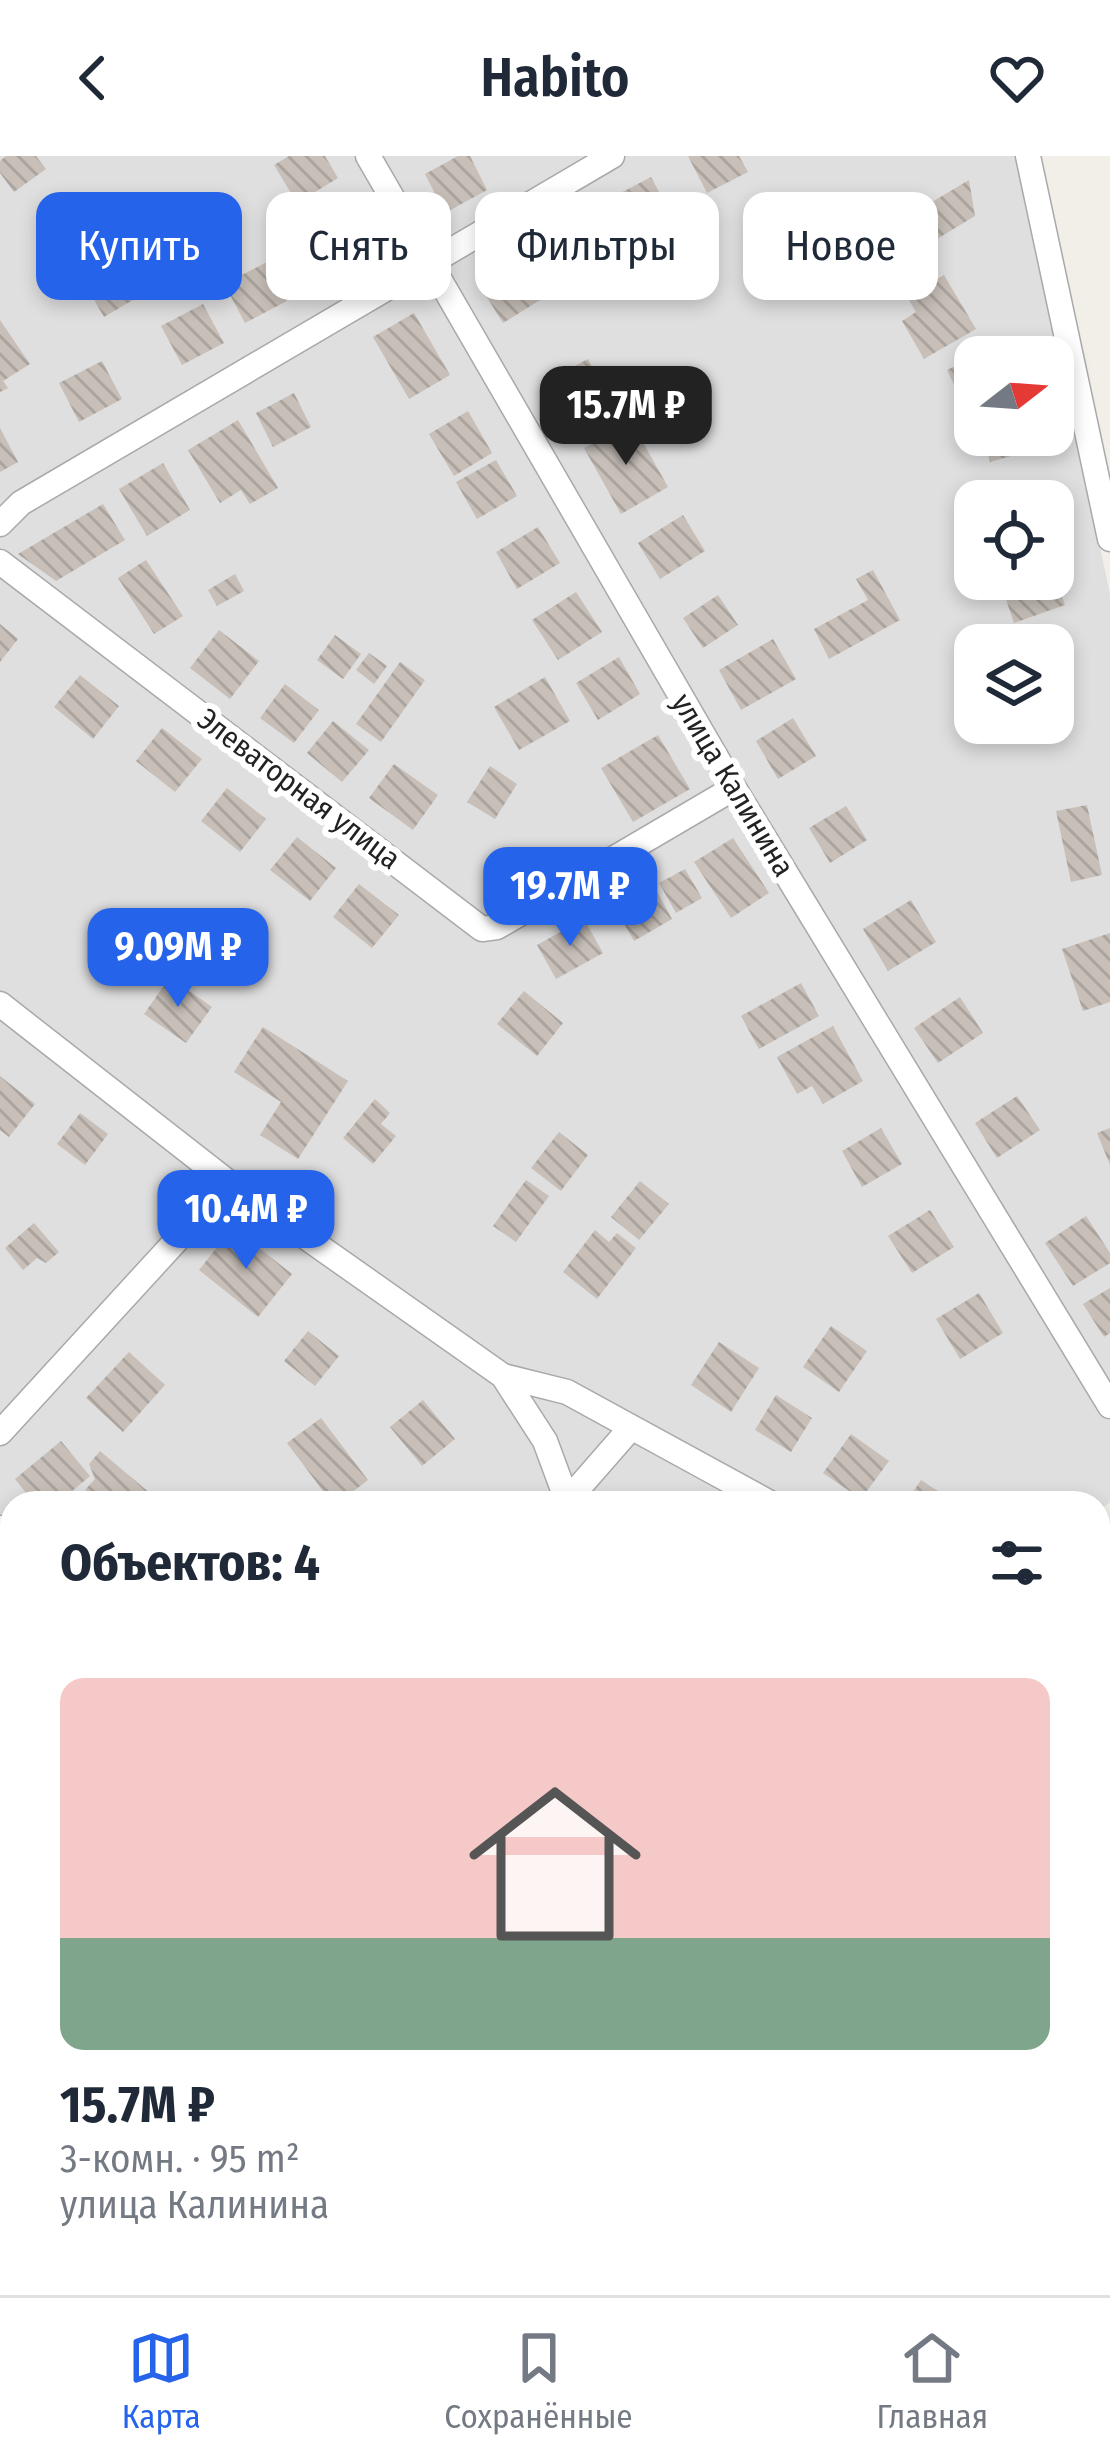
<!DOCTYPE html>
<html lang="ru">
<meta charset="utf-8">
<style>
body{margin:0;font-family:"Fira Sans Condensed",sans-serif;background:#f6f6f7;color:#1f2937;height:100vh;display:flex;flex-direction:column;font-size:45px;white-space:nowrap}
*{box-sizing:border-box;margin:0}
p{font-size:39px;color:#747a83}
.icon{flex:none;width:66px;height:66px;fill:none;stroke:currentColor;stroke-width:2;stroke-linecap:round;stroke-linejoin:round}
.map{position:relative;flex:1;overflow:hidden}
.side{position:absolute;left:0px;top:1335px;width:1110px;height:804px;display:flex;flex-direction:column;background:#fff;border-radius:36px 36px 0 0;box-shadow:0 6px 18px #0003}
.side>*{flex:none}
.guide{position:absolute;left:36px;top:36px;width:1038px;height:108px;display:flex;gap:24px}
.needle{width:78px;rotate:73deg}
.buttons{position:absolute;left:954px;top:180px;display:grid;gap:24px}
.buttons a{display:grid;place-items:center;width:120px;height:120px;border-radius:24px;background:#fff;box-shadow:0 6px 18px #0003;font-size:60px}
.price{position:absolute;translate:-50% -102px;padding:0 27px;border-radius:24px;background:#2563eb;color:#fff;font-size:39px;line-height:78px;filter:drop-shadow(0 3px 6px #0008)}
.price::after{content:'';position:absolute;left:50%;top:72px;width:36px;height:27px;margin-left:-18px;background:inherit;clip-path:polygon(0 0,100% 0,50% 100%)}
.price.selected{background:#222;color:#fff}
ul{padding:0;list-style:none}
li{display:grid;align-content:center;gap:24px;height:636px;padding:0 60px}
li+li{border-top:3px solid #e0e1e3}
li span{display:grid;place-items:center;height:372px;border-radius:24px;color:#555}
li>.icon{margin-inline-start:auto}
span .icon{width:216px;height:216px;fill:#fffc;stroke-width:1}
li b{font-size:51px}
h2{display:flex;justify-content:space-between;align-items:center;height:144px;padding:0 60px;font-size:51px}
.tag{padding:0 42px;border-radius:24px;background:#fff;box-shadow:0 6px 18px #0003;font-size:42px;line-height:108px}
.tag.selected{background:#2563eb;color:#fff}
header{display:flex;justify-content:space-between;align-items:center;height:156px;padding:0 60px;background:#fff;font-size:54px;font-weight:600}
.menu{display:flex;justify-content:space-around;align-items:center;height:168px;border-top:3px solid #e0e1e3;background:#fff;font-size:33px;color:#747a83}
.menu a{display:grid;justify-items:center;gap:6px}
.menu .selected{color:#2563eb}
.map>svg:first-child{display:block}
.residential{fill:#e0dfdf;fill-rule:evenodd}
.industrial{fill:url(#industrial-furrows)}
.building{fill:url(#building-back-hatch)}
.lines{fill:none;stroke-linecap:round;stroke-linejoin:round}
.street-casing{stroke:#a9a9a9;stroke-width:27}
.street{stroke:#fff;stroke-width:24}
.labels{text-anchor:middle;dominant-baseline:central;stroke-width:12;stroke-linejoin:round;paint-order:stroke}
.street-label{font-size:30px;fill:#222;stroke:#fff}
</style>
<header><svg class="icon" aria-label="back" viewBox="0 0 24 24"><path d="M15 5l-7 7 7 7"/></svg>Habito<svg class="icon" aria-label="heart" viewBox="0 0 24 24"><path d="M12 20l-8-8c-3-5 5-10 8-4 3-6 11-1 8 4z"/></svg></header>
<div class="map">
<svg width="1110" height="2139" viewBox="0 0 1110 2139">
<defs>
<pattern id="industrial-furrows" width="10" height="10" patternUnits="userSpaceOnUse" patternTransform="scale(3)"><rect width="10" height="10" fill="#ebdbe8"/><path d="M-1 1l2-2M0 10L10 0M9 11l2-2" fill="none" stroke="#c9bcc7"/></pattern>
<pattern id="building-back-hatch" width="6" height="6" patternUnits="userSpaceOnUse" patternTransform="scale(3)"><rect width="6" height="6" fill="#c7bfb8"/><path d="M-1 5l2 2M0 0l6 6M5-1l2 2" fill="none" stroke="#aba49e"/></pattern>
</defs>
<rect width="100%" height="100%" fill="#f2efe9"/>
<path class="residential" d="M0,0H1017L1110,438V1346L1104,1351L1110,1390V1784L1098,1799V1347H12V2127H962L971,2139H0ZM975,201H1053V279H975ZM975,345H1053V423H975ZM975,489H1053V567H975Z"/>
<path class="industrial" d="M1110,1853V2139H1054L1046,2127H1098V1867Z"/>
<path class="building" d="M6,0H36L46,13L14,36L0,17V5Z
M289,0H325L338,22L297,47L274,9Z
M458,0H470L487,34L445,57L425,18Z
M688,0H739L748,16L707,37Z
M651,21L672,60L629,82L609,43Z
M969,24L975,60L932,86L915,56Z
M78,51L101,89L72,106L50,68Z
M354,57L375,96L332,119L312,80Z
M893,64L923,90L877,141L848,114Z
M531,94L556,134L503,167L478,127Z
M267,106L287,145L245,167L224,128Z
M113,111L133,144L104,161L85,128Z
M944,119L976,173L924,203L902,165L916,156L907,141Z
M203,148L224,187L182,209L161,170Z
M414,157L450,219L409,243L373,181Z
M0,164L30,208L3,225L8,232L0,236Z
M990,192L994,201H975V229L958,237L947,214Z
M588,203L607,240L567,261L548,224Z
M102,205L122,243L79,266L59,227Z
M294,237L311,271L273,291L256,257Z
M468,255L492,297L454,320L429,278Z
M238,264L278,332L250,348L241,334L220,347L188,294Z
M631,265L668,331L621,358L584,292Z
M0,272L18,306L0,316Z
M983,279H1021L1025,296L990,306Z
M496,304L517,340L477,363L456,326Z
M163,307L190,354L147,380L119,333Z
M1028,329L1033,345H973V344Z
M103,348L125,384L56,425L18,398Z
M683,359L705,395L660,423L638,387Z
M538,371L560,407L517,433L496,396Z
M146,404L183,460L154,478L118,422Z
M873,414L900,464L829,503L814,473L868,444L856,423Z
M235,418L244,435L217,450L208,434Z
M999,423H1056L1065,449L1014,467Z
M576,436L602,476L558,504L532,464Z
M718,439L738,469L703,492L683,462Z
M0,468L18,483L0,506Z
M219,474L259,505L230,543L190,512Z
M335,479L361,498L343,523L317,504Z
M773,483L796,523L741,554L719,514Z
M369,497L387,510L374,528L356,514Z
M619,501L640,538L598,564L576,527Z
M400,506L425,524L381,586L356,568Z
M1053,507L1070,548L1053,556Z
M80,519L119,550L93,583L54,551Z
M545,521L570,565L519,594L494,551Z
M285,528L319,554L294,587L260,562Z
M793,562L816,600L778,623L756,585Z
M333,565L369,594L342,626L307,597Z
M162,572L202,603L175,636L136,605Z
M658,579L690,633L633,666L601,612Z
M394,608L438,639L413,674L369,642Z
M490,610L517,628L495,663L467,646Z
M227,632L266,663L240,696L201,665Z
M1087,649L1102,719L1071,726L1056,655Z
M846,650L867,684L830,707L809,672Z
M297,681L336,712L310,745L270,714Z
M733,682L769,737L731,762L694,706Z
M685,713L702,742L676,757L659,727Z
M359,728L399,759L372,792L333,761Z
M654,730L672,763L634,785L615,752Z
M911,744L936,786L888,815L863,773Z
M584,763L603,797L556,823L537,789Z
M1110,777V846L1083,855L1062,793Z
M170,821L212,851L186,887L144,858Z
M801,827L819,860L759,893L741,860Z
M524,835L563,867L537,900L497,868Z
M960,841L983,877L938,907L914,872Z
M833,870L863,925L823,948L812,930L797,938L777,901Z
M263,871L348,925L298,1003L260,979L281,946L234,916Z
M0,920L35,948L9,981L0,974Z
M1017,940L1040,974L997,1002L975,967Z
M375,943L390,957L381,968L396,980L373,1008L343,982Z
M80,957L108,978L85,1009L57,988Z
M881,972L902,1008L862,1031L842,995Z
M1110,972V1009L1097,977Z
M559,976L588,999L561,1035L531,1012Z
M526,1024L549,1040L516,1086L493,1070Z
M640,1025L669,1048L639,1084L611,1061Z
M930,1054L954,1091L912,1117L888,1080Z
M1086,1060L1110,1097V1107L1073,1130L1045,1087Z
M34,1067L59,1096L46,1107L37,1102L23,1114L5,1092Z
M233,1071L292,1118L258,1161L199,1114Z
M595,1074L609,1086L617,1077L636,1092L597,1143L563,1116Z
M1110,1132V1177L1104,1181L1083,1148Z
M979,1137L1003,1177L960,1203L936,1163Z
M831,1170L867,1195L839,1236L803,1211Z
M308,1175L339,1200L315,1230L284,1205Z
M719,1186L759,1212L731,1256L691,1229Z
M129,1196L165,1229L123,1276L86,1242Z
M776,1239L812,1262L791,1296L755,1274Z
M423,1244L455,1283L422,1310L390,1271Z
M321,1262L368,1324L338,1347H332L287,1287Z
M851,1278L889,1305L861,1343L823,1317Z
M61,1285L90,1320L58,1347H34L15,1323Z
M100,1295L151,1338L143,1347H100L85,1334L95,1323L89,1308Z
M921,1324L956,1347H906Z
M8,1417L12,1510L0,1518V1420Z
M12,1658V1734L0,1740V1664Z
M1098,1673L1110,1689V1707L1098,1716Z
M6,1832L12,1843V1892L0,1897V1835Z
M1098,1877L1110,1890V1940L1098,1954Z
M12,2089V2127H29L35,2139H0V2095Z
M1098,2108L1110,2127V2139H1055L1074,2127H1098Z
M141,2127H160L166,2139H116Z
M457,2127H507L491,2139H465Z
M520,2127H533L541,2139H503Z
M621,2127H679L663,2139H630Z"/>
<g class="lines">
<g class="street-casing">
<path id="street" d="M368,0L734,632L1110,1250
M1028,0L1110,383
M0,368L21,347L612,0
M0,406L482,773L497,771L734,632
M0,848L229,1027L503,1220L545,1285L568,1347
M503,1220L567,1236L770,1347
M0,1277L229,1027
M567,1345L629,1274
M0,1372L12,1388
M1098,1515L1110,1521
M1098,1818L1110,1803
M0,1979L12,2005
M67,2127L73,2139
M578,2127L588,2139
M981,2127L990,2139"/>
</g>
<use href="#street" class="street"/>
</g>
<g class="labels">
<g class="street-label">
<text transform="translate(733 629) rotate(59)">улица Калинина</text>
<text transform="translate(299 633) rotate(37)">Элеваторная улица</text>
</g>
</g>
</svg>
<div class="buttons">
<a><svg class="needle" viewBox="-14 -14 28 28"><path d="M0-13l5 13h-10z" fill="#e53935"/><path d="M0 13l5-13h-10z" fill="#747a83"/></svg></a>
<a><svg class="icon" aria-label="locate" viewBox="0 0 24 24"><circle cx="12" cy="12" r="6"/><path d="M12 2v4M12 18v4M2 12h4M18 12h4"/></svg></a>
<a><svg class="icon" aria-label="layers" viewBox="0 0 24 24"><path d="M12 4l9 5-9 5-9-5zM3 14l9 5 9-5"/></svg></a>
</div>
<b class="price selected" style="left:626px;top:312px">15.7M ₽</b>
<b class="price" style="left:570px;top:793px">19.7M ₽</b>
<b class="price" style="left:178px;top:854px">9.09M ₽</b>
<b class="price" style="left:246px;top:1116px">10.4M ₽</b>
<div class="guide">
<a class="tag selected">Купить</a>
<a class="tag">Снять</a>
<a class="tag">Фильтры</a>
<a class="tag">Новое</a>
</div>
<section class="side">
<h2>Объектов: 4<svg class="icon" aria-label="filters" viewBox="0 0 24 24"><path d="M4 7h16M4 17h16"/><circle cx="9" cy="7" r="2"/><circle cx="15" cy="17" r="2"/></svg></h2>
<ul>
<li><span style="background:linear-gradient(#f6c9c9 70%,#7fa58c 0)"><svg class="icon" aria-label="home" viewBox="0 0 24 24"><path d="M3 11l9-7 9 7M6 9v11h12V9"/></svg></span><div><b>15.7M ₽</b><p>3-комн. · 95 m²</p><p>улица Калинина</p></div></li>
</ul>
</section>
</div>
<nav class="menu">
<a class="selected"><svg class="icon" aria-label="map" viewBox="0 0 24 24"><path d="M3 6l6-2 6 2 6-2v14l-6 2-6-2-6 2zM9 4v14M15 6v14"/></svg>Карта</a>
<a><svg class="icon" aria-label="saved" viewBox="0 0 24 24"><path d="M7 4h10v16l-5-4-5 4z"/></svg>Сохранённые</a>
<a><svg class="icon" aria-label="home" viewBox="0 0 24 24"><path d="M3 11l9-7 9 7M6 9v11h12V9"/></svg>Главная</a>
</nav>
